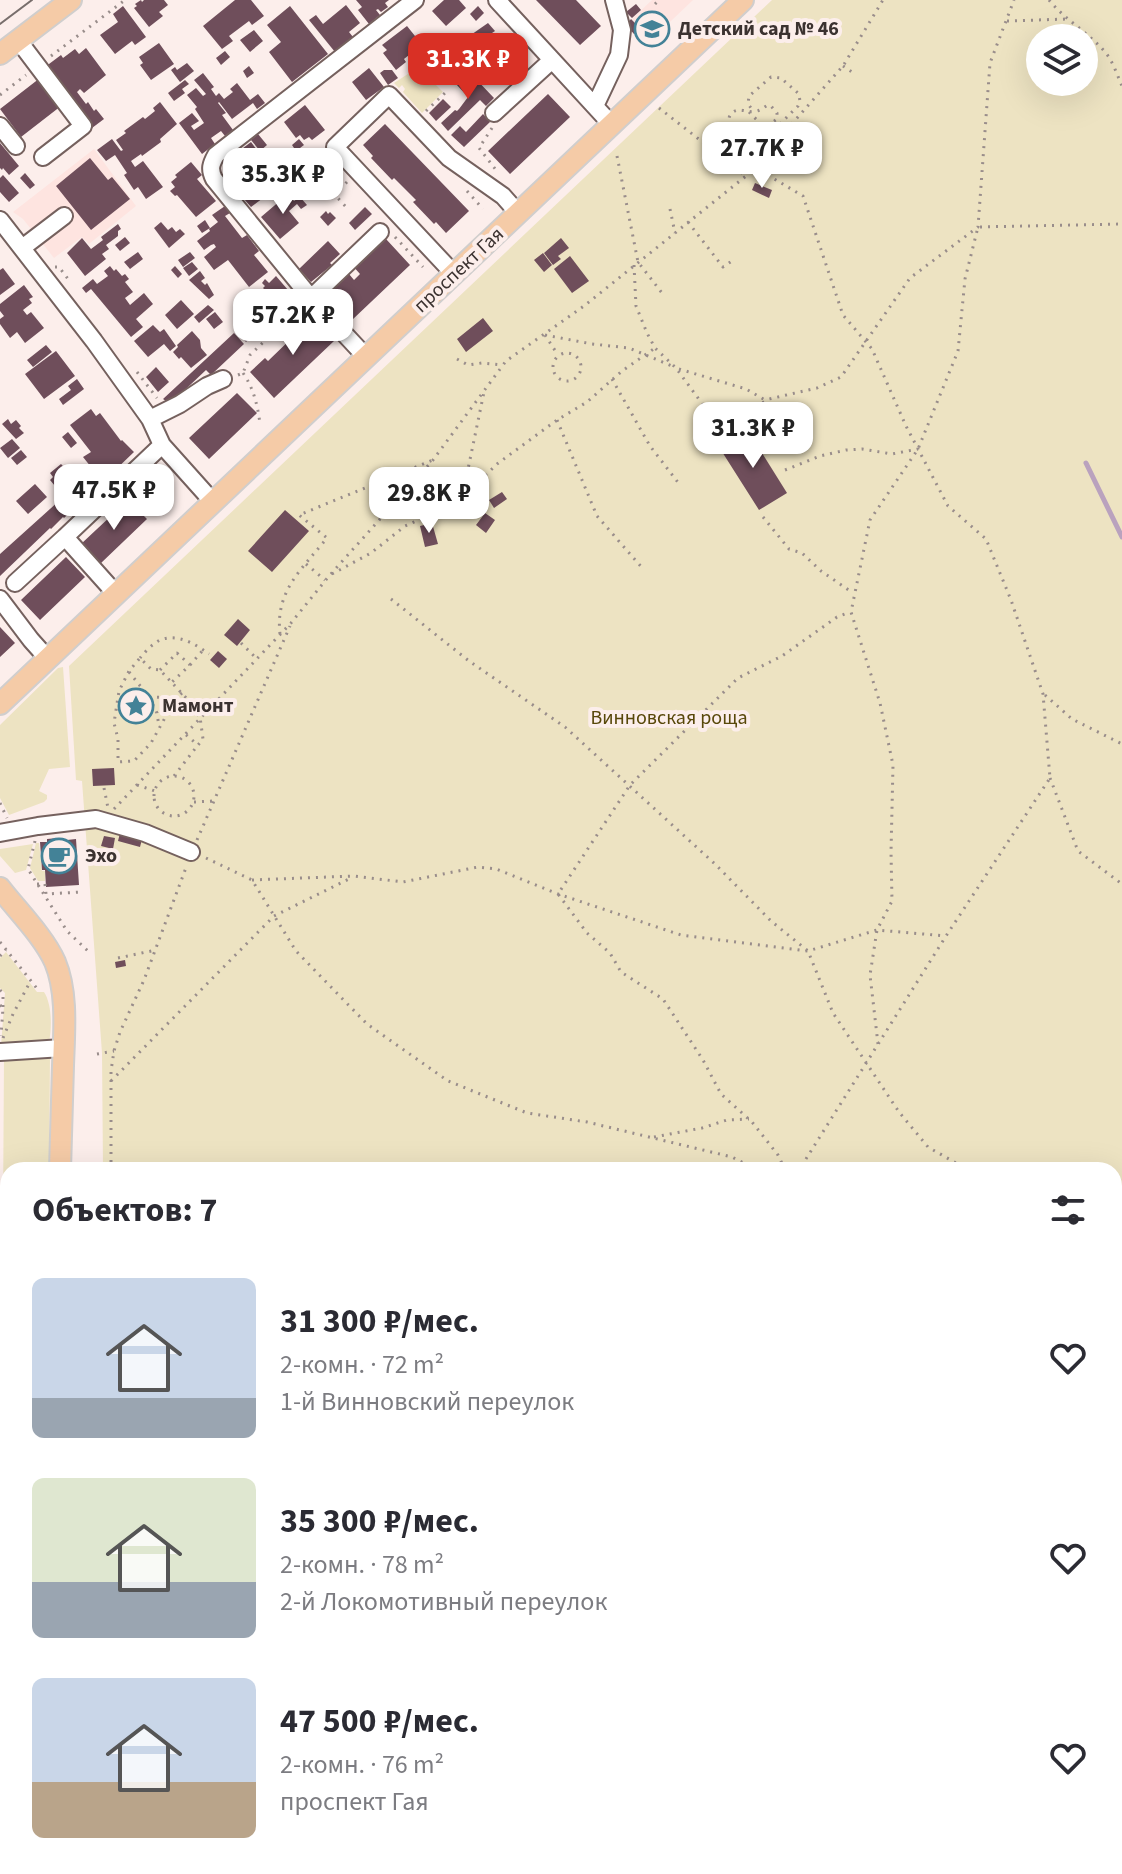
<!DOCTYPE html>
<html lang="ru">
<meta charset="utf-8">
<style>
body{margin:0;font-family:"Source Sans 3",sans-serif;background:#f7f7f7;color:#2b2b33;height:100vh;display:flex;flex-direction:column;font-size:30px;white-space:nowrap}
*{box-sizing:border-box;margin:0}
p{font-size:26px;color:#7c7c81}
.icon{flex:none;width:44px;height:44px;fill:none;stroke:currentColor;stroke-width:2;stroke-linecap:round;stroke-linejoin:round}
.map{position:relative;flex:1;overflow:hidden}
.drawer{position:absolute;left:0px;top:1162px;width:1122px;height:712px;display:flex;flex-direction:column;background:#fff;border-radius:24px 24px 0 0;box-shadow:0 8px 32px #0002}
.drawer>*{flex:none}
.fabs{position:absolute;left:1026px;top:24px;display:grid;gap:16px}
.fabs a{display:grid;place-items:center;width:72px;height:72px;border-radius:50%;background:#fff;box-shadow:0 8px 32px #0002;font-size:40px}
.price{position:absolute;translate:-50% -68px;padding:0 18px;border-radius:16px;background:#fff;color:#222;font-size:26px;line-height:52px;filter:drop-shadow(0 2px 4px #0008)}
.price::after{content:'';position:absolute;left:50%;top:48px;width:24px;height:18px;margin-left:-12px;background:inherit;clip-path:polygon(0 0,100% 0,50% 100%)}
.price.on{background:#d93025;color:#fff}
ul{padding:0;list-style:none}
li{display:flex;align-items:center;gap:24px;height:200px;padding:0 32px}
li span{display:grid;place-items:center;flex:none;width:224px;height:160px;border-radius:12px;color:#555}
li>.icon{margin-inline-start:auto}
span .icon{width:96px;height:96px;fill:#fffc;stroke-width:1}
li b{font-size:34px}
h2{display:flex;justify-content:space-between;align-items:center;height:96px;padding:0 32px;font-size:34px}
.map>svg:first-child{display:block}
.built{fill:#fee4e0}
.green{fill:#ede3c2;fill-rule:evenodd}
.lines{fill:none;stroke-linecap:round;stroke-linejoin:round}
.stream{stroke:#baa2be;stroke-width:5}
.building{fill:#6f4e5b}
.minor-casing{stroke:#75615e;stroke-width:20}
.major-casing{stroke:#d0cecd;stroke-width:24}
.path{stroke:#998d8b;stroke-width:3;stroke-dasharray:2 6;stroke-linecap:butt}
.minor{stroke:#fff;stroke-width:16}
.major{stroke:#f5cba7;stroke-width:20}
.tram{stroke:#786e6c;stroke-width:2}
.labels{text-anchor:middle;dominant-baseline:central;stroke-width:8;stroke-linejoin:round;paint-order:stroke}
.poi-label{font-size:20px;font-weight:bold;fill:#3b3230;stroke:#fceeeb;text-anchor:start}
.street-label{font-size:20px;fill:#3b3230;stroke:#fceeeb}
.park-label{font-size:20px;fill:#58480a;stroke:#fceeeb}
</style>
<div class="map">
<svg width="1122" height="1874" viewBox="0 0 1122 1874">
<rect width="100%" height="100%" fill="#fceeeb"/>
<path class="built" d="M652,0H693L651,40L632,19Z
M94,149L136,206L89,244L82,237L54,258L23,219L13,212Z
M82,1866H317L323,1874H82Z"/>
<path class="green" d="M772,0H1122V1874H303L297,1866H1114V1170H103L102,1053L82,781L76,780L69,666ZM1040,38H1084V82H1040Z
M431,59L443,73L433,82L443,92L422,113L403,92L405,89L402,85L399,88L394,83Z
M63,667L70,767L49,769L39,791L47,795V799L44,802L9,815L0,798V725L58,668Z
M36,843H39L42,871H45V881H38L30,868Z
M33,844L26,870L15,873L0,856V849Z
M6,952L37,992H44C52,1004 52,1028 49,1042L1,1046L5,993L0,988V958Z
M50,1056L49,1170H8V1367H2L4,1058Z
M0,1765L8,1766V1866H35L34,1874H0Z
M108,1866H177L173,1874H113Z"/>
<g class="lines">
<path class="stream" d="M1086,463L1122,537
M1114,1436L1122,1440
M652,1874L661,1866"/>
</g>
<path class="building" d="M141,0L142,2L144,0H164L168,5L159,12L163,16L149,27L134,8L137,6L135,4Z
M235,0H251L264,16L252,25L249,21L229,36L233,41L222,49L203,26Z
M356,0H389L385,3L388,7L381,12L378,9L376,10L380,15L369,24L358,10L362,7Z
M444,0H459L466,8L446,26L432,11Z
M536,0H576L601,26L580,45Z
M636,4L641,10L632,18L626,12Z
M346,5L360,23L349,32L353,37L335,52L309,20L316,15L323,24Z
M123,6L146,37L135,45L132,41L115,54L100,35L118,22L113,14Z
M290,6L328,54L292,82L269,52L281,42L267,25Z
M478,6L484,13L476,21L470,14Z
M631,19L640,28L634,34L626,25Z
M488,23L495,31L492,33L500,42L502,40L517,56L505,67L492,52L484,60L465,39Z
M407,26L427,51L414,61L409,55L404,59L406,62L396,70L383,53L387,50L382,45Z
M254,30L263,41L250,52L240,40Z
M159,43L174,64L151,80L140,65L143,63L139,57Z
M86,48L106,75L84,93L80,89L77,92L86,104L88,102L94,111L96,109L104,119L92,128L45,67L61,55L63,58L75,49L79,54Z
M225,51L230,57L221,65L216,58Z
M520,56L527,64L517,73L510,66Z
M187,63L194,71L180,82L171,70L175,67L177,70Z
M249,66L254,73L247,78L243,71Z
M369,68L384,87L366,100L352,82Z
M384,70H392L398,78L388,85L380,73Z
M203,73L214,87L211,89L216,96L219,93L224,99L233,92L230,89L237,83L250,100L258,94L265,103L257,109L253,103L232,119L219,102L218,103L226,113L222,115L233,130L225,136L221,131L211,138L215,144L202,154L179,123L192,113L199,121L191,126L194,130L204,123L195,109L197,107L187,95L196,88L203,96L206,94L194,80Z
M473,76L494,98L486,106L480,100L448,131L441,123L455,110L457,111L459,109L468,97L456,84L460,80L463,84Z
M40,78L61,106L21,137L0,109Z
M185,80L189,84L182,89L185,93L174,101L168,93Z
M548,94L570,117L510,174L488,151Z
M443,99L451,107L436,121L429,113Z
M160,102L177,124L160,139L161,142L142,156L141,154L131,161L135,167L143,161L163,187L146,199L138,187L134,190L124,175L127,173L115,155L106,161L97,150L112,139L121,151L123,150L116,140L126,133L124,131L143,117L145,119L155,111L153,108Z
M305,105L325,130L312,140L309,137L304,140L300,135L296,138L284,122Z
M483,114L490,122L464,147L451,135L460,126L466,132Z
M385,124L469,211L446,233L436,222L434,224L413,202L416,200L394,178L392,180L371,158L373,156L363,145Z
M798,130L803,135L795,144L789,139Z
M258,134L267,145L260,151L251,140Z
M299,139L304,145L296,151L292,145Z
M251,142L275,174L255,189L253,185L246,190L225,162Z
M0,143L19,166L9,175L3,168L2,170L0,168Z
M306,154L317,169L301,182L294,174L301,169L295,162Z
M90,158L108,180L112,177L130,199L91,230L56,186Z
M191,162L202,175L197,179L216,201L196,217L177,195L175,196L170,191L175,187L171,182L177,177L175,175Z
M25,173L35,185L30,189L20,178Z
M3,175L19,193L9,202L0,192V178Z
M755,183L772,190L769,198L752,190Z
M256,189L263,198L251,207L244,199Z
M288,194L294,201L300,197L307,205L301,209L297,204L289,211L299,223L280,239L261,217Z
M225,206L230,213L225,216L242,238L247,235L259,251L254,255L268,272L249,287L228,260L214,270L204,257L216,247L214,244L211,245L204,250L197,241L210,231L209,229L218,222L212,215Z
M365,207L372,214L355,230L349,223Z
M326,211L328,214L330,212L336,218L328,226L320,217Z
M205,220L210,228L202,233L197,226Z
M161,222L168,230L172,227L176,232L180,229L185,234L169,248L154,228Z
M118,224L121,229L118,231V236L106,245L109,249L102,254L106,259L85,276L67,253L82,238L91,249L103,240L101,237Z
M125,237L130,243L120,251L115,245Z
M561,238L569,248L558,256L561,259L553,265L544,253Z
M386,239L410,265L352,320L328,294L349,274L354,280L360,274L352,265L361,256L365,259Z
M328,241L340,254L330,263L332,265L311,282L299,269Z
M138,252L143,259L130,269L124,262Z
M190,252L195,258L183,267L178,260Z
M543,253L552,265L544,272L534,260Z
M570,256L589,281L572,293L554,269Z
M192,262L198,269L189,276L183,268Z
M110,266L114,271L116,269L122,276L125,274L129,279L125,282L133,292L125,298L130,305L144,293L153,304L136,319L143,327L131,337L91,289L86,293L82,288L93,279L97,284L108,276L104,271Z
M175,266L182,274L178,278L171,270Z
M3,268L15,284L0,295V270Z
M200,271L205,278L201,281L205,285L207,283L214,295L209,299L189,280Z
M276,276L300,304L295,309L287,300L246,342L237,332L272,297L263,288L265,286L262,283L265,279L269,283Z
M24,285L33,297L29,299L32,303L23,310L27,315L31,312L44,328L25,343L17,332L10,338L0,324V319L4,316L0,311V304Z
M181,300L194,314L177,329L165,315Z
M208,305L214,310L199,323L194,317Z
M215,312L223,322L214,329L206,319Z
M310,315L334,341L274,398L250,372L265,358L268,361L297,333L295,330Z
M483,318L493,331L466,352L457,339Z
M153,325L160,332L164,329L176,346L170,351L164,344L148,357L134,341Z
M192,331L200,340L201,348L207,355L191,368L181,357L179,359L173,352L178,347L177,345Z
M234,333L244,344L211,375L206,370L170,404L163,399Z
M46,345L52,352L33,367L27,360Z
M56,351L75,376L44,399L25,374Z
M156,367L169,382L158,392L146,377Z
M77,379L84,389L63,405L59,399L71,390L68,386Z
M237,393L257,413L209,459L189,438Z
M91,409L96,416L100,413L121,441L122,440L134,452L110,475L103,468L96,474L103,482L64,518L63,517L51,529L50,528L0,576V554L60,500L58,497L91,467L83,457L91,452L70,425Z
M8,419L11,424L16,420L21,426L19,428L24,433L16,439L2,424Z
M747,429L787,493L759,510L719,447Z
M68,432L77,443L71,448L62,437Z
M12,439L20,448L8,458L0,448Z
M21,450L27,457L17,465L11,458Z
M61,464L75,479L60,492L50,480L53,477L50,473Z
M35,484L47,497L28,514L16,501Z
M502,492L507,499L494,508L489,500Z
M128,500L147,519L100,564L81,544Z
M285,510L309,531L272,572L248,551Z
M485,513L495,520L486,533L476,525Z
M432,523L438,544L425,547L420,526Z
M66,557L85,577L40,620L21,600Z
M238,619L250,630L237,646L224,635Z
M0,627L15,643L0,657Z
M218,651L227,659L219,668L210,660Z
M114,768L115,785L93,786L92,769Z
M121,829L143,835L140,847L118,841Z
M104,836L115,838L113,849L101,846Z
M58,838V841L76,839L79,885L46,887L45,870H42L40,842H47V839Z
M125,960L126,966L116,968L115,962Z"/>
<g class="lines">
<g class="minor-casing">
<path id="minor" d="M497,0L612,125
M18,40L83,126L43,157
M595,106L619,55L622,30L614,0
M494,113L552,60
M0,126L16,146
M0,220L94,341L150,419L162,445L213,502
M22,248L64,216
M454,274L335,147L389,95L449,158L503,196L518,213
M311,298L380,232
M366,357L311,298L214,179C209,169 211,164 216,155L415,0
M150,419L180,404L207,386L223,379
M15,583L65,537
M116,594L65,537L162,445
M0,599L31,640L48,659
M0,833L38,826L96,819L145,833L191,852
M0,1052L63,1048
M0,1372H8
M0,1590H8
M0,1762H8"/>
</g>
<g class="major-casing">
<path id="major" d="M0,54L71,0
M0,704L743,0
M0,888C17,910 44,937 55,962C68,993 64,1033 63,1066C62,1100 61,1135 60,1170
M45,1874V1866"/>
</g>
<path class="path" d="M1049,0C1065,20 1088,32 1105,52C1113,61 1117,75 1122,86
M655,4L659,0
M1007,21L1067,19
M51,56L125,0
M843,66L855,74
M0,95L26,75
M659,108L746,176
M426,111L446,92
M749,112L762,125L767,126L777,119V113L771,106L768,105C764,107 761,110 757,111C748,114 739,106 732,113C719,125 751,144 762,142L798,106L800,102L799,94L781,78L771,77L749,96L748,104L754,112
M492,128L479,148L496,170
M617,156L638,262L662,293
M754,167L803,196L843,315L872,349L906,426L948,506L986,539L1011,600L1043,694L1050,778L946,936L799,1170
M347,182L334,194L348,209
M467,191L483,209
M670,209L675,233
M688,222L723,267L732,261
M395,237L423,267
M634,265L636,306L647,333L655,348L676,368L720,428L769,399L817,388L841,377L910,278L978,227L990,63L1014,0
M55,267H59L71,283
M545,335L592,344L629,348L672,366
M545,335L558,355
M553 367a14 14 0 1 1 28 0a14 14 0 1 1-28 0Z
M457,359L468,365L482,363L503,365
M679,369L746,389L765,400
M137,372L157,398
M243,373C254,389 257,404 260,423
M238,375L243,373L250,355L299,308
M612,379L650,446L680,485
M557,420L597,516L644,570
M785,470L820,456L846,450L862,449L892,454L918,449
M462,498L484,392
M763,517L789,549L802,553L821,571L853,593
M306,564L325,580
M332,574L371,553L405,526L452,505L462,498L497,464L557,420L587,402L622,371L655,348
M391,599L469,661L565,727L715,864L771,921L808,951L833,1013L899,1112L928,1147L968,1170
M280,634C275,591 302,569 327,538L299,515L433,460
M241,643L257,659
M140,658C145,652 152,644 160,640C178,633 195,644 209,654
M190,665L203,650
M160,670L177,653L190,665L171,683
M129,672L149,697L176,698L184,706L187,704L200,717L203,739L198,745L185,734
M182,693L176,698L151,743L134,761L118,762V739L114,723L119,691L129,671L140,658L151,669L160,670L189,701L187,704
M1045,695L1072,719L1122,744
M149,697L157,713L159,727
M174,776L198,745
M154 796a20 20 0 1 1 40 0a20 20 0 1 1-40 0Z
M1050,778L1078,851L1122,884
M137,785L155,791
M104,788L108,808
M194,802L214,801
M0,803L7,818
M114,809L291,623L329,576L433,460L506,361L584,306L746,176L843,66L883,0
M197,840L290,626
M35,841L28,869L67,931L90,953
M206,858L252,880L296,951L367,1024L448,1081L527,1113L587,1122L732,1157L757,1170
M252,880L354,876L403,882L478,867L496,869L558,894L681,935L808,951L877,930L946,936
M37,884H45L46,894L81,892
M0,942L39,991
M0,956L6,950
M118,958L156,950
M0,990L3,994V1008
M0,1005L3,1008L1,1036
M3,1038L13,1014L29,984
M878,1044L870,975L877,930L892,901L891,852L893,765L880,703L851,612L870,520L918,449L958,351L965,279L978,227L1122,224
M97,1054L114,1051
M111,1081L274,916L353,877
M654,1137L702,1128L727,1120L749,1119
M111,1170V1071L114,1051L120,1032L144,980L187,865
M785,1170L778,1155L752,1122L721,1094L703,1060L663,999L621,972L610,953L587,933L558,894L630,785L738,678L782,656L837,617L850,612
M1114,1211L1122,1219
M1114,1359L1122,1353
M1114,1423L1122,1419
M1114,1463L1122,1479
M1114,1669L1122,1658
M0,1683L8,1679
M0,1699L8,1701
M102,1866L106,1874
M806,1866L812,1874
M180,1874L184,1866
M910,1874L914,1866"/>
<use href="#minor" class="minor"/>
<use href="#major" class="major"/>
<path class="tram" d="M0,24L32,0"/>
</g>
<defs>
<g id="school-ring" transform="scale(1.8)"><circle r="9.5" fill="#fceeeb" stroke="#438297" stroke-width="1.5"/><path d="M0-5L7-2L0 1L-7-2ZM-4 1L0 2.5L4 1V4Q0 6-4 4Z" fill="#438297"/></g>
<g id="sight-ring" transform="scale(1.8)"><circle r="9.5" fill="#fceeeb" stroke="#438297" stroke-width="1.5"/><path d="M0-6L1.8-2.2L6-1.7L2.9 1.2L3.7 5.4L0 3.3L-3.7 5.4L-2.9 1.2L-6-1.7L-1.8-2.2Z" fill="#438297"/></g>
<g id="cafe-ring" transform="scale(1.8)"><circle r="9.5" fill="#fceeeb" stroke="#438297" stroke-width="1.5"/><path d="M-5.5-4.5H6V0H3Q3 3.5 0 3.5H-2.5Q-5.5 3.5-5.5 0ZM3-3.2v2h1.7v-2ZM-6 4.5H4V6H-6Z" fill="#438297"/></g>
</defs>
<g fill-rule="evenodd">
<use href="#school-ring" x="652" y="29"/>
<use href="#sight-ring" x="136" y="706"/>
<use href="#cafe-ring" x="59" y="856"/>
</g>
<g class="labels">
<g class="poi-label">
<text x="678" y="29">Детский сад № 46</text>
<text x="162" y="706">Мамонт</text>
<text x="85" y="856">Эхо</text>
</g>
<g class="street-label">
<text transform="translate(459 270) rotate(-43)">проспект Гая</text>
</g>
<g class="park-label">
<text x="669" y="718">Винновская роща</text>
</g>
</g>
</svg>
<div class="fabs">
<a><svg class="icon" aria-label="layers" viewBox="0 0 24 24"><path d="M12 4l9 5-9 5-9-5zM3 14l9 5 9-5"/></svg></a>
</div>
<b class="price on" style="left:468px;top:101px">31.3K ₽</b>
<b class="price" style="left:762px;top:190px">27.7K ₽</b>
<b class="price" style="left:283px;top:216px">35.3K ₽</b>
<b class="price" style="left:293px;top:357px">57.2K ₽</b>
<b class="price" style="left:753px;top:470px">31.3K ₽</b>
<b class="price" style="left:114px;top:532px">47.5K ₽</b>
<b class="price" style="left:429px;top:535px">29.8K ₽</b>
<section class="drawer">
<h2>Объектов: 7<svg class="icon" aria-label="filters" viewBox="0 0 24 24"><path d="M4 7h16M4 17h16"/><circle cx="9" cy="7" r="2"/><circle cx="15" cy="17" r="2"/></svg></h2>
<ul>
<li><span style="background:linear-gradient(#c9d6e8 75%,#9aa5b1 0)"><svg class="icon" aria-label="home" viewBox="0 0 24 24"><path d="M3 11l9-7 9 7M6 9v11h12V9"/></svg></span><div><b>31 300 ₽/мес.</b><p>2-комн. · 72 m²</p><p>1-й Винновский переулок</p></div><svg class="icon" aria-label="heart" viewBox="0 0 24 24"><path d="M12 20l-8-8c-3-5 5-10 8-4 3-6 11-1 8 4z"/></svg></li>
<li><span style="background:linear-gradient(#dfe7d0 65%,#9aa5b1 0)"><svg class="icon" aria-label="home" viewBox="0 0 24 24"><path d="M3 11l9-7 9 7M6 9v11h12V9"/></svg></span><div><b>35 300 ₽/мес.</b><p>2-комн. · 78 m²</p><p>2-й Локомотивный переулок</p></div><svg class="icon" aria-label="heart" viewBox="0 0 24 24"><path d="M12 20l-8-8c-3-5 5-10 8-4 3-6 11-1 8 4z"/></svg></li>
<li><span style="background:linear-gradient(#c9d6e8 65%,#b9a48a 0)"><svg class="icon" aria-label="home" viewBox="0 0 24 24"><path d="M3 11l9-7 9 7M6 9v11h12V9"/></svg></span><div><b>47 500 ₽/мес.</b><p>2-комн. · 76 m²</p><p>проспект Гая</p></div><svg class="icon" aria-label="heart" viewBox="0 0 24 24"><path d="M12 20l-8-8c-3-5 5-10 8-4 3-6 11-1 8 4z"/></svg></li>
</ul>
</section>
</div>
